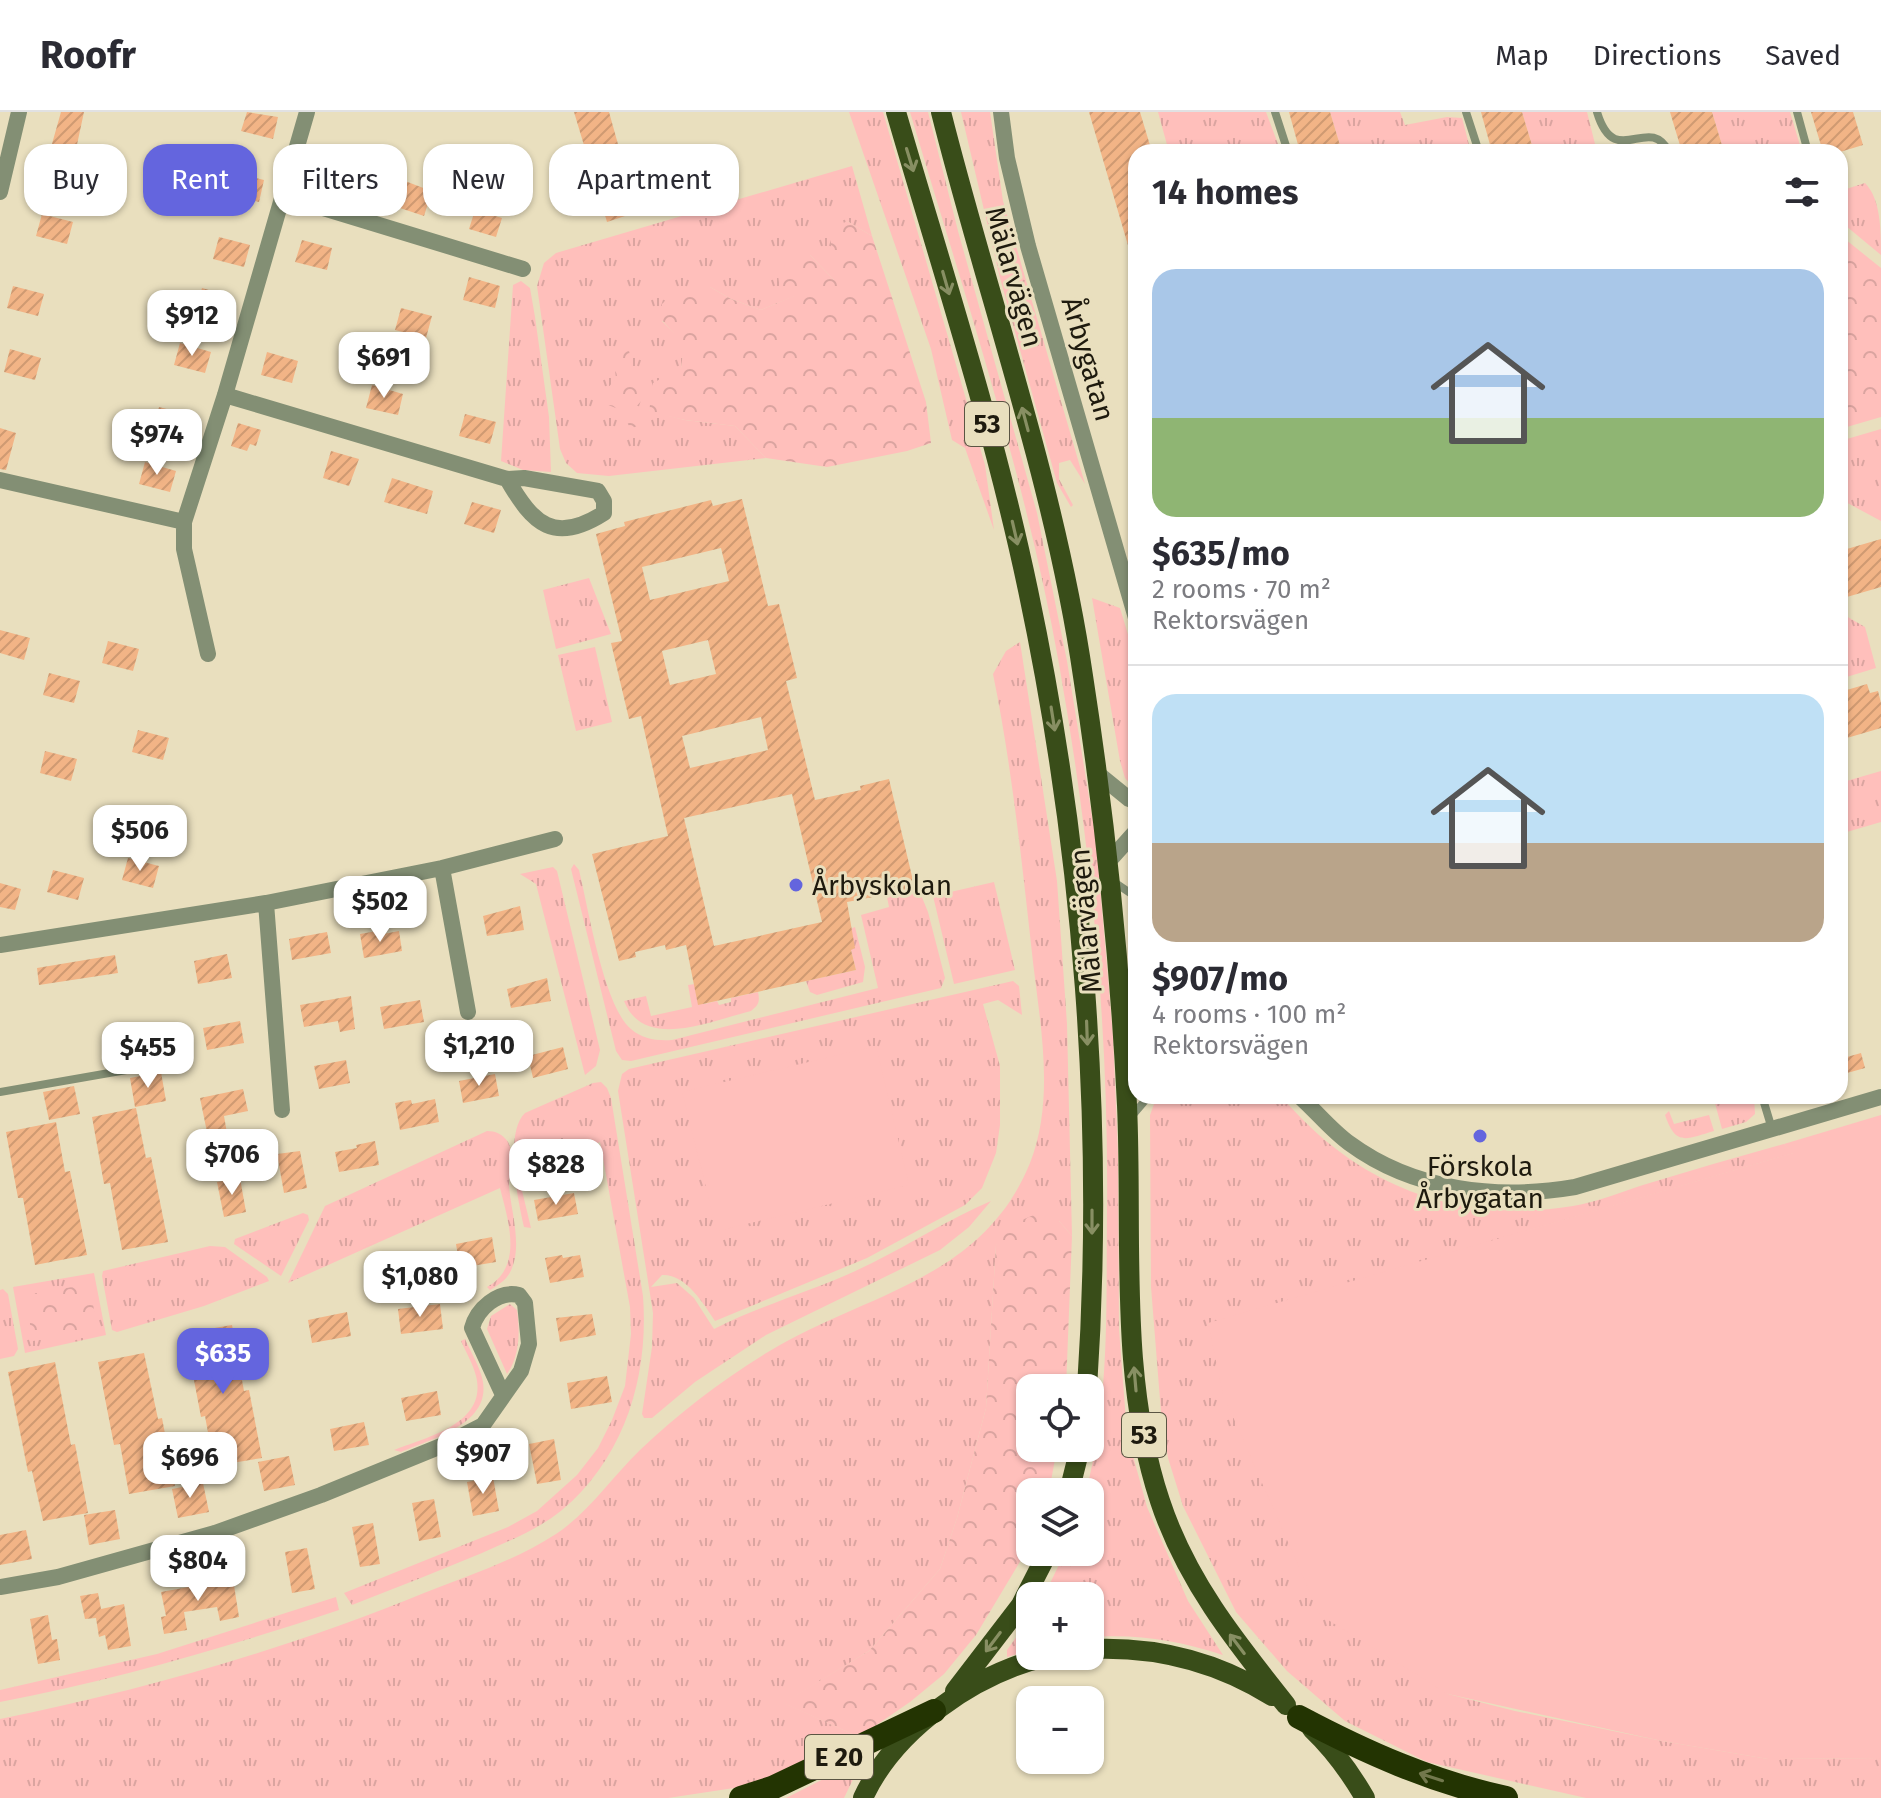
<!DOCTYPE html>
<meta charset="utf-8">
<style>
body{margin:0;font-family:"Fira Sans",sans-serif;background:#f2f2f3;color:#2b2b33;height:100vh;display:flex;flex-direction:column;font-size:30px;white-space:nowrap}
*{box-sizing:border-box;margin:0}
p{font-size:26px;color:#7c7c81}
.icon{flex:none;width:44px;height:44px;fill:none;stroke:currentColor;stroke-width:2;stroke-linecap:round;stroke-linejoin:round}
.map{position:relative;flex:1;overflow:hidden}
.drawer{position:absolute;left:1128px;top:32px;width:720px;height:960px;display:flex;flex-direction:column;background:#fff;border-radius:24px;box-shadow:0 2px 6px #0004}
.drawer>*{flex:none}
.top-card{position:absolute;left:24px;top:32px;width:760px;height:72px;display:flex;gap:16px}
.buttons{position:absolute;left:1016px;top:1262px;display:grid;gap:16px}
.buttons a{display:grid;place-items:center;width:88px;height:88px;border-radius:16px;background:#fff;box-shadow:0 2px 6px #0004;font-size:40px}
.price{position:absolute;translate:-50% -68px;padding:0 18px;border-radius:16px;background:#fff;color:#222;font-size:26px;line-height:52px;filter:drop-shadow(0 2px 4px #0008)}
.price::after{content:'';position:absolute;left:50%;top:48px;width:24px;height:18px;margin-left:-12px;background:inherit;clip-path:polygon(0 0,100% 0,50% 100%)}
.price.current{background:#6465de;color:#fff}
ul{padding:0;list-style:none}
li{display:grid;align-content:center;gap:16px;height:424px;padding:0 24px}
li+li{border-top:2px solid #e1e1e2}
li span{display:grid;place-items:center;height:248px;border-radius:24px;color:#555}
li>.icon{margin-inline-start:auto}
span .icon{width:144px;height:144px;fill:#fffc;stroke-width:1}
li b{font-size:34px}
h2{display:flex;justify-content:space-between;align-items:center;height:96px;padding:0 24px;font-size:34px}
.chip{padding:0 28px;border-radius:24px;background:#fff;box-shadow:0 2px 6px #0004;font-size:28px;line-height:72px}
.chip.current{background:#6465de;color:#fff}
header{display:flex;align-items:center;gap:48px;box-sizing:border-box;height:112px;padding:0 40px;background:#fff;border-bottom:2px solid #e1e1e2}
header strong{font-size:38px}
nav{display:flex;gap:44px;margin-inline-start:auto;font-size:28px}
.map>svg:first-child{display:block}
.grass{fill:url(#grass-tufts)}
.forest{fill:url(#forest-crowns)}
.garden{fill:#ffbfbb}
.building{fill:url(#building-hatch);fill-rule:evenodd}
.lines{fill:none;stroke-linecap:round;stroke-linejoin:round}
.lane{stroke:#838f74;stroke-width:8}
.street{stroke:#838f74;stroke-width:16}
.primary{stroke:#394d19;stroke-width:20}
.highway{stroke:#233402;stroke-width:24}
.oneway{stroke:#888f63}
.oneway2{stroke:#72784d}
.poi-dot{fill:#6465de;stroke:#e9dfbe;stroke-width:3}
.labels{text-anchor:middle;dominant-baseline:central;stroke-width:6;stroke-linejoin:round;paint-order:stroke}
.shield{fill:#e9dfbe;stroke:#5b5543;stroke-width:2}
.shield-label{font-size:26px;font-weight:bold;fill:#1e1a0e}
.street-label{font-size:28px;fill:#1e1a0e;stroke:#e9dfbe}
.poi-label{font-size:28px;fill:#1e1a0e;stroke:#e9dfbe;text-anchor:start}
</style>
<header>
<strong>Roofr</strong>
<nav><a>Map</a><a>Directions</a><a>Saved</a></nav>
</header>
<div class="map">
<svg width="1881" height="1686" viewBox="0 0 1881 1686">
<defs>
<pattern id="grass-tufts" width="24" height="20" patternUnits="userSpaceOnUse" patternTransform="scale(2)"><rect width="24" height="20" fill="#ffbfbb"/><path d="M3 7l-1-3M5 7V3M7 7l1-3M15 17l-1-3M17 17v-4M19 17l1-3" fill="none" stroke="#daa4a0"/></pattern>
<pattern id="forest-crowns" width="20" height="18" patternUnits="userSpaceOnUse" patternTransform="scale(2)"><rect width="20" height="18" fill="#ffbfbb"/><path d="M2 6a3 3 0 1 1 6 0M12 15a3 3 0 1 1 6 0" fill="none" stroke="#daa4a0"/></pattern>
<pattern id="building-hatch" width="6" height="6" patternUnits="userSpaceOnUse" patternTransform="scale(2)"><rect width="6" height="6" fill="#f2b486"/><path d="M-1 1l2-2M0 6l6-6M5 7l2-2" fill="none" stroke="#cf9a72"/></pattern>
</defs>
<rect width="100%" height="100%" fill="#e9dfbe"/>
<path class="grass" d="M849,0H883L985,353L994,418L965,336L952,328L931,237Z
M910,0H928L958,119L1037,401L1067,549L1096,729L1113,924L1118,1043L1119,1217L1127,1322L1147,1395L1188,1489L1223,1543C1175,1528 1141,1522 1090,1525V1484H1044L1065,1440H1090V1380H1086C1110,1287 1106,1194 1107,1100C1109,916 1091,733 1059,552C1026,365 964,182 910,0Z
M961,0H990L1003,89L1085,372L1070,348L1059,351V367L1073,393L1071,395L1057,371L1000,166Z
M1158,0H1266L1281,40H1169Z
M1330,0H1400L1405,13L1447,5L1462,6L1471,40H1342Z
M1522,0H1587L1596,36L1603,40H1534Z
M1712,0H1790L1802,40H1724Z
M852,54L872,124L847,109L835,169L810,143L795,184L761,198L731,187L710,175L662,209L685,232L681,256L649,299L685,308L735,314L766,346L609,364L577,361L566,351L560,337L537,174L544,151L556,141Z
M1865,71C1881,87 1881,119 1881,143L1840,109V79Z
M521,169L530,176L535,205L549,305L551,360L523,358L501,349L513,173Z
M1881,317V409L1840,387V329Z
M589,466L611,522L556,537L543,478Z
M1092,486L1120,496L1136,549V679L1125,666L1120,649Z
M1846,504L1865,515L1876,556L1840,567V506Z
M1020,530L1057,769L1067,912L1072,1124L1059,1109L996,1133L986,1296L957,1406L940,1457L869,1539L784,1591L859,1625L770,1665L734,1676L668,1686H0V1607C145,1578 287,1537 424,1481C468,1464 516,1448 556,1422C589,1400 612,1365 640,1338C679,1301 722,1268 768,1240C865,1181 982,1169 1030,1051C1057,983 1038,903 1031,832C1021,742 1011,650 993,562L1006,539Z
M595,535L612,610L576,619L558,543Z
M1881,659V710L1840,722V680L1843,670Z
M574,752L579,758C588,795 604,895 631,917C642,927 657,929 672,928L878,876L861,803L889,795L887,785L919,778L928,800L945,866L941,876L631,949L622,948L616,939L571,757Z
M553,755L557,759L600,938L596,954L585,963L536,772L520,762Z
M994,770L1015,858L954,872L933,784Z
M855,815L865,855L863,870L817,883L810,880L806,869L856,858L851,838L850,817Z
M1013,869L1019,874L1022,903L998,888L983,892L1000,954V1013L996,1041L982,1076L965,1093L867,1146L715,1209C703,1191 686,1162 662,1163L651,1175L677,1171L694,1186L714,1217C765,1191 821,1177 872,1151C912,1131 949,1107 991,1089L969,1115L940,1138L766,1223L695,1270L652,1306H644L642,1302L652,1235L653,1201L618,979L622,962L629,957Z
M695,872H699L704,892L717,889L719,893L731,890V886L758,880C760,889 759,893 751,899C713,908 644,940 624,889L646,884L651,904L692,895L688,873Z
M601,970L607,976L611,986L643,1184C649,1264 625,1345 562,1398C539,1417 509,1429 482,1441C439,1459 395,1476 352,1493L344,1481L508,1415L537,1399L577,1363L598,1336L612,1308L625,1274L631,1222L630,1195L600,1030L519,1066L531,1116L524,1115C518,1089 504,1021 525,1001L593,971Z
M1157,984H1281C1356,1073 1457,1113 1573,1094C1597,1090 1621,1080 1643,1073C1690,1059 1737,1045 1784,1032L1794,1041L1208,1212L1448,1582L1515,1599L1662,1629L1768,1647L1881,1646V1686H1586L1427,1650L1345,1609L1287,1559L1236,1500L1183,1394L1168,1346L1161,1300L1151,1175L1150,1003Z
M1713,984H1754L1755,1002L1746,1010L1722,1017Z
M1669,999L1674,1012L1709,1003L1714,1019C1686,1027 1676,1035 1665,1003Z
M487,1019C495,1019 503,1022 508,1030C515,1042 509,1061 509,1074C511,1099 522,1132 512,1156C508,1167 500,1172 490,1178L487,1175C524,1155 508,1108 500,1076L288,1171L325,1094Z
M303,1101L308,1103L309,1108L281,1164L234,1132L235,1127Z
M210,1134L225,1135L267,1165L269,1169L204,1194L117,1220L112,1218L102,1164L103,1159Z
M94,1161L106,1223L25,1241L13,1175Z
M3,1177L8,1182L18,1237L14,1244L0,1247V1178Z
M510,1192L517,1198C520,1219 520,1244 507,1262L487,1217L491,1204Z
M465,1227C470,1238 477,1250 481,1262C497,1311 433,1326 401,1340L394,1338C426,1325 488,1312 476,1264C473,1252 466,1240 461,1229Z
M336,1485L339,1498C228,1535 115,1568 0,1590V1578L157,1542Z
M1030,1506V1538L1007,1545V1538Z
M857,1650L860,1653L844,1686H786Z"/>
<path class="forest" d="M847,109L872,124L926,290L931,331L907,339L827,355L766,346L735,314L685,308L649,300L653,271L681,256L684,233L662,208V192L679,176L710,175L731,187L761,198L794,184L780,177L777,157L798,137L810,143L834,168L830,119Z
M1840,123L1881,156V305L1840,317Z
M612,237L629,239L637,273L643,287L635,296L642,312L630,317L623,299L606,292L608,276L616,266Z
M1041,1100L1059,1109L1072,1124L1066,1276H1030V1336H1057L1049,1380H1030V1433L976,1523L944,1562L910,1590L859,1625L783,1591L869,1539L940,1457L957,1406L986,1296L996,1133L1015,1111Z
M90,1172L97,1218L33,1229L25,1183Z"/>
<path class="garden" d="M876,934L909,1073L717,1119L682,980Z
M1881,1003V1646L1768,1647L1662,1629L1448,1582L1320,1503L1223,1282L1208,1211L1793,1041L1784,1032Z"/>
<path class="building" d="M61,0H84L72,56L48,46Z
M247,0L278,5L273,27L241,19Z
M574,0H609L637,100L607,110Z
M1089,0H1140L1152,40H1136V147H1132Z
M1289,0H1330L1342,40H1300Z
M1481,0H1522L1534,40H1492Z
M1670,0H1712L1724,40H1682Z
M1811,0H1853L1863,33L1840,40H1823Z
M317,41L348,49L342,71L311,63Z
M233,60L264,68L259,90L227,82Z
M405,69L426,77L424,83L430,85L424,104L397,95Z
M475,98L502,106L496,125L469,117Z
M42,102L73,110L67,132L36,124Z
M219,125L250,133L244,155L213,147Z
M302,128L332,136L327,158L295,150Z
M469,165L500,174L495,196L463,188Z
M13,174L44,182L38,204L7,196Z
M202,176L233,185L227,206L196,199Z
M401,196L432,204L426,226L395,218Z
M180,231L211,240L205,261L174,253Z
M10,237L41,246L35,268L4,260Z
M267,240L298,249L292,271L261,263Z
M372,273L403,282L398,303L366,296Z
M159,295L190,303L184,325L153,317Z
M465,302L496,310L490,332L459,324Z
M238,311L261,318L256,334L250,332L247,339L231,334Z
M0,316L16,321L6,358L0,357Z
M331,339L359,347L349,374L323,366Z
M145,350L176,359L170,380L139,372Z
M392,366L433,379L427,402L384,390Z
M742,387L768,494L779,492L797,566L786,569L815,688L861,678L860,674L889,667L915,777L847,790L855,836L851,838L856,858L698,893L686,833L666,838L665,833L635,840L636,845L619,849L592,742L668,724L641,604L629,607L611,531L622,529L596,422L625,414L624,410L711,388L713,394ZM721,436L729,469L650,488L642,455ZM708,528L716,562L670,573L662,539ZM761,605L768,638L690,656L682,624ZM792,682L822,810L714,834L684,706Z
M472,390L501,398L494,421L464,412Z
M1881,427V475L1840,487V439Z
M0,518L30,526L24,548L0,541Z
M108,529L139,537L133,559L102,551Z
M49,561L80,569L74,591L43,583Z
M1867,572L1870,581L1878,579L1881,591V616L1840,628V580Z
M138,618L169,626L163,648L132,640Z
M45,639L77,647L71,669L40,661Z
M128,746L159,754L153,776L122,768Z
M53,758L84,766L78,788L47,780Z
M0,771L21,777L15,798L0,795Z
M520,794L524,818L487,824L483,804Z
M377,819L378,823L399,819L402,839L364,846L360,822Z
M327,820L331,841L292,848L289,827Z
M227,842L232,866L198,872L194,849Z
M115,843L118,861L39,873L37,856Z
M547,866L551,889L511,896L507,877Z
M351,884L355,917L340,920L338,909L304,915L300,893Z
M420,888L424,910L384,917L380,895Z
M240,909L244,931L207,938L203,916Z
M563,935L568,957L533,966L528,944Z
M1861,941L1865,956L1840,963V947Z
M346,948L350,971L319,977L314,954Z
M161,960L166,989L135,995L130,966Z
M495,962L499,984L463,991L459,969Z
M74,974L80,1002L49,1008L43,980Z
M243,977L248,999L224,1004L227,1021L208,1025L200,986Z
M435,987L439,1010L400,1018L395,991L411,988L412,992Z
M136,996L146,1046L151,1045L168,1130L122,1138L110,1071L104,1072L92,1005Z
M56,1010L65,1060L70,1059L87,1143L35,1153L23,1086H18L6,1020Z
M375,1029L379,1053L339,1060L335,1040L357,1036L356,1033Z
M300,1039L307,1076L284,1081L277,1042Z
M240,1066L246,1100L224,1105L217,1070Z
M574,1081L578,1102L538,1109L534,1088Z
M492,1125L496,1150L460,1156L456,1132Z
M562,1143L563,1146L580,1143L584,1165L550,1171L545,1146Z
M440,1192L443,1217L401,1222L398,1197Z
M347,1200L351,1224L312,1231L308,1208Z
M592,1202L596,1223L560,1230L556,1206Z
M232,1213L244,1279L249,1278L262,1346L214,1354L205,1304L201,1305L185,1221Z
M144,1241L158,1307L162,1306L175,1374L129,1382L120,1332L114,1333L98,1250Z
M55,1250L71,1333L75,1332L88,1401L43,1409L32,1359L28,1360L8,1260Z
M607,1264L612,1290L571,1297L567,1271Z
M437,1279L441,1303L406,1309L401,1286Z
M364,1310L369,1333L334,1339L330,1317Z
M554,1327L561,1368L537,1372L529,1332Z
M289,1344L295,1373L264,1379L258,1350Z
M493,1365L499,1399L473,1404L467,1370Z
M203,1371L209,1400L178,1406L172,1377Z
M434,1387L441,1425L419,1429L412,1391Z
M115,1398L120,1427L89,1433L84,1403Z
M373,1411L380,1452L360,1455L352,1415Z
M26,1418L32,1447L0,1453V1423Z
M307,1436L315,1477L292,1481L285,1440Z
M233,1467L239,1505L220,1509L217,1495L184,1500L187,1518L164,1522L161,1505L166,1504L161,1480Z
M98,1481L101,1497L124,1492L131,1534L108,1538L105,1523L99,1525L96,1506L85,1507L80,1484Z
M48,1503L52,1528L57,1527L60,1548L38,1552L30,1507Z"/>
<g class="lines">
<path class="lane" d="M1275,0L1288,40
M1466,0L1479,40
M1597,0C1615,60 1649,0 1669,40
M1797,0L1808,40
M1124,464L1136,460
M1114,770L1136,785
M0,980L178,949
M1762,984L1772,1017
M1131,1005L1149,984"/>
<path class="street" d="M1001,0L1007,46L1028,134L1136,506
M0,80L19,0
M284,84L523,157
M225,283L507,367L524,366L598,379L604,389V401C554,433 533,412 507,367
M0,368L184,410
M208,542L184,437V410L225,283L307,0
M1097,661L1129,687L1136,690
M1109,749L1136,719
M442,756L468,900
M266,791L282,998
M0,833L266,791L442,756L555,727
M1299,984C1316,999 1331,1018 1349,1031C1414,1079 1497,1088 1575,1075L1881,985
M0,1475L58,1465L215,1421L321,1383L446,1332L483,1313L521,1259L529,1232L525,1191L519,1183C498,1178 477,1197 472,1216L503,1283"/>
<path class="primary" d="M896,0C942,158 994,316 1028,478C1083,738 1105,1011 1087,1276
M941,0C988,187 1055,372 1083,564C1105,706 1120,849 1127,993C1133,1124 1118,1263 1160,1389C1186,1468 1235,1529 1286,1593
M1069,1380L1080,1336
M1090,1537C1156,1534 1216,1549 1272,1584
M955,1579L1021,1493L1048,1440
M1312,1617C1334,1638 1350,1660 1365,1686
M863,1686C895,1616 976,1561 1049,1544"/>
<path class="highway" d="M1299,1605C1365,1640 1432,1670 1506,1686
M741,1686L772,1676L934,1599"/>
</g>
<defs><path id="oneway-shaft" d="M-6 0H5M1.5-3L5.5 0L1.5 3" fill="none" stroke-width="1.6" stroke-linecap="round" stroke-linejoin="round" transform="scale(2)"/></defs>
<g class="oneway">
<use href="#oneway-shaft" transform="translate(910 48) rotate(73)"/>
<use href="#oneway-shaft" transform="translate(946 171) rotate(74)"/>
<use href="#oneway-shaft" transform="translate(1025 307) rotate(-105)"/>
<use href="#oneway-shaft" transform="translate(1015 421) rotate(77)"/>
<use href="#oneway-shaft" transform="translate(1053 607) rotate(81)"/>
<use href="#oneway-shaft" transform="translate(1087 921) rotate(88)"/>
<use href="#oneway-shaft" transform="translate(1092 1110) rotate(90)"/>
<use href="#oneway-shaft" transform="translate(1135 1267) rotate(-95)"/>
<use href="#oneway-shaft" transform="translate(993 1530) rotate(127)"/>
<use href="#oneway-shaft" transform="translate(1237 1532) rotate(-127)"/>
</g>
<use class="oneway2" href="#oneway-shaft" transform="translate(1431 1665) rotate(-162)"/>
<g class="poi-dot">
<circle cx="796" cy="773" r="8"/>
<circle cx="1480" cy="1024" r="8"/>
</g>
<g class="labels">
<g class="shield">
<rect x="965" y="290" width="44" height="44" rx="6"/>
<rect x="1122" y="1301" width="44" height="44" rx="6"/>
<rect x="805" y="1623" width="68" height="44" rx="6"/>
</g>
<g class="shield-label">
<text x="987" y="312">53</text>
<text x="1144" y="1323">53</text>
<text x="839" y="1645">E 20</text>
</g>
<g class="street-label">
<text transform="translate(1014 165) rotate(74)">Mälarvägen</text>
<text transform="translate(1088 247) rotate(74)">Årbygatan</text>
<text transform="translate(1086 809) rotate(-95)">Mälarvägen</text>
</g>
<g class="poi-label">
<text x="812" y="773">Årbyskolan</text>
<text x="1480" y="1054" text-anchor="middle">Förskola<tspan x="1480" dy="32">Årbygatan</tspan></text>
</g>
</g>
</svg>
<div class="buttons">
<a><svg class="icon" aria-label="locate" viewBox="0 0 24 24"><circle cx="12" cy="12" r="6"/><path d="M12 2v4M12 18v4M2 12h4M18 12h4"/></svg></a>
<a><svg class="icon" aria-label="layers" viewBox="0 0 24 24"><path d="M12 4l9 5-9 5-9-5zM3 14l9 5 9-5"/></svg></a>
<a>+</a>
<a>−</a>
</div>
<b class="price" style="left:192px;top:246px">$912</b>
<b class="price" style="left:384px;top:288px">$691</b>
<b class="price" style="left:157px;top:365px">$974</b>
<b class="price" style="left:140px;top:761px">$506</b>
<b class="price" style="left:380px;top:832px">$502</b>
<b class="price" style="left:479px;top:976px">$1,210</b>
<b class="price" style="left:148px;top:978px">$455</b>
<b class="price" style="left:232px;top:1085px">$706</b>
<b class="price" style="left:556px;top:1095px">$828</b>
<b class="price" style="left:420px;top:1207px">$1,080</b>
<b class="price current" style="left:223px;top:1284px">$635</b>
<b class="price" style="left:483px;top:1384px">$907</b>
<b class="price" style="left:190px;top:1388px">$696</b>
<b class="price" style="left:198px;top:1491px">$804</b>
<div class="top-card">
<a class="chip">Buy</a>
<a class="chip current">Rent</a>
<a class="chip">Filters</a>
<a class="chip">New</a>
<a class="chip">Apartment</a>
</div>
<section class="drawer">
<h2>14 homes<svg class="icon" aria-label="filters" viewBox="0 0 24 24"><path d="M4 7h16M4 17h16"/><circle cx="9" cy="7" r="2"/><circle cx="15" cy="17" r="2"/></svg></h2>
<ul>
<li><span style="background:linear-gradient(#a9c7e8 60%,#8fb573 0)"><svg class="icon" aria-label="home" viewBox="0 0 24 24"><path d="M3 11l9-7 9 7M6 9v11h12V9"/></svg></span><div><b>$635/mo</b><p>2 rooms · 70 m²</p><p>Rektorsvägen</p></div></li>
<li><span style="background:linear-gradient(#bfe0f5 60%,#b9a48a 0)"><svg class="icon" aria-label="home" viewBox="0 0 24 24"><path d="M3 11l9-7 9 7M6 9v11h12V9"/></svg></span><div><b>$907/mo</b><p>4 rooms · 100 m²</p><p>Rektorsvägen</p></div></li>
</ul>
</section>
</div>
